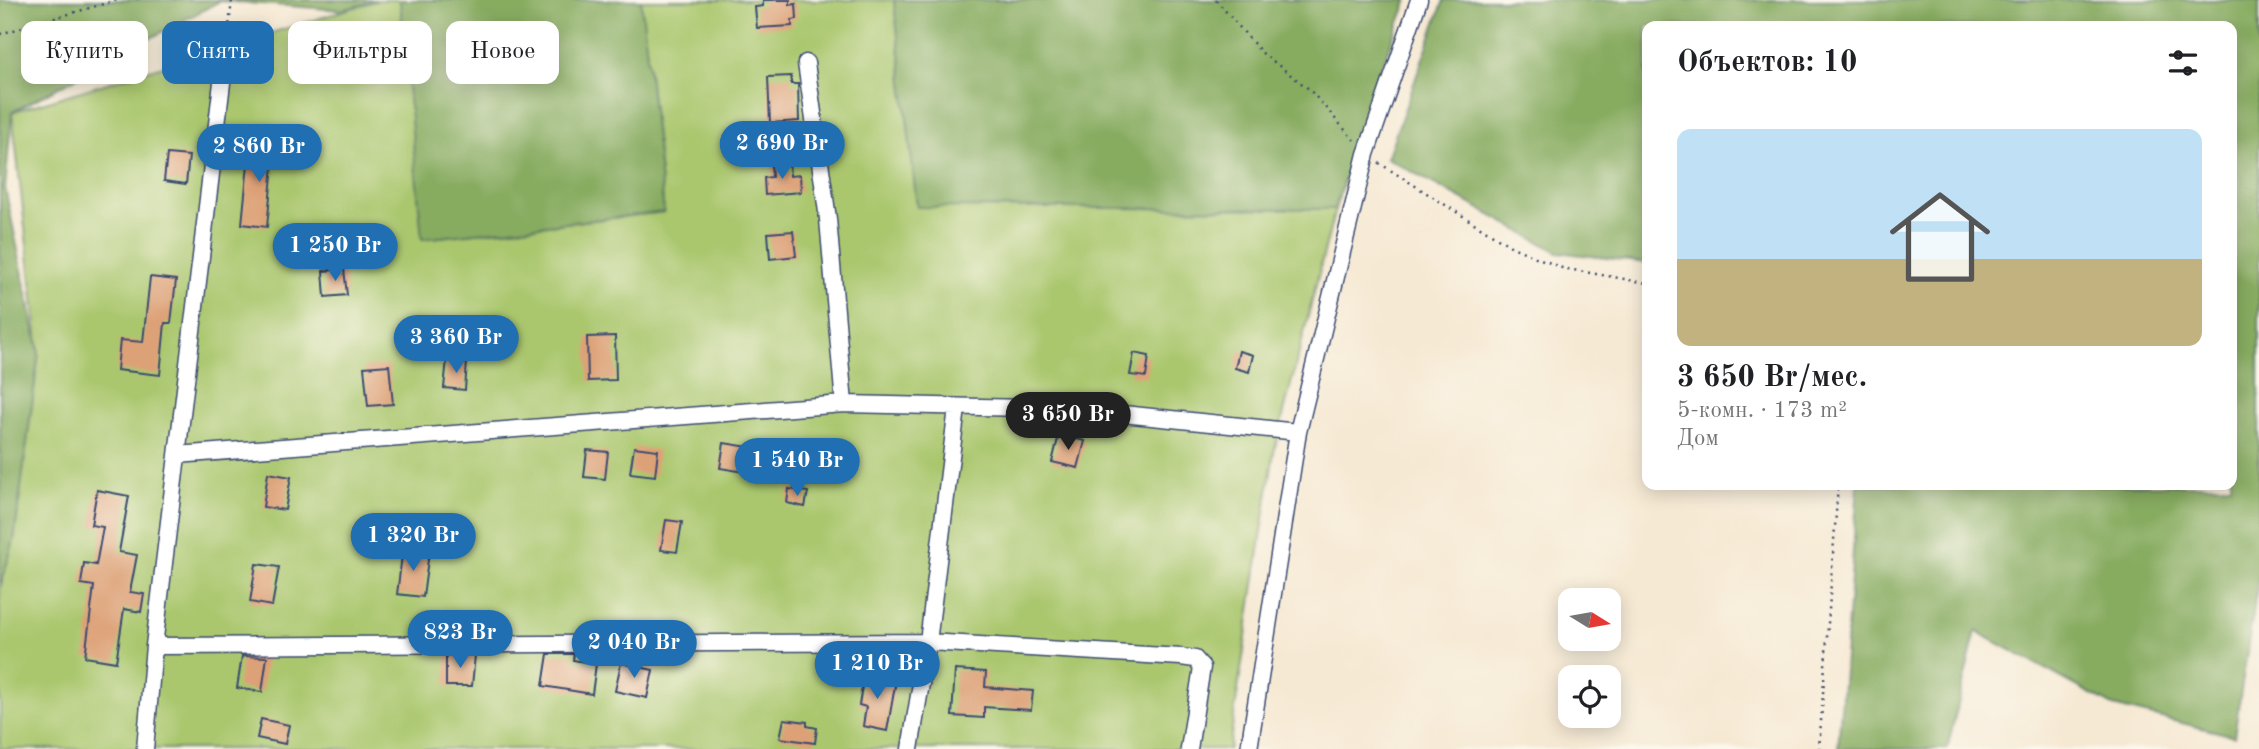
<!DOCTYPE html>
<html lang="ru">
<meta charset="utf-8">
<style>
body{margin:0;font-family:"Old Standard TT",serif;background:#f6f6f6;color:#202124;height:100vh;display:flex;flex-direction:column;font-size:26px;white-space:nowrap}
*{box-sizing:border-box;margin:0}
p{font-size:23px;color:#757577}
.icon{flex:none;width:38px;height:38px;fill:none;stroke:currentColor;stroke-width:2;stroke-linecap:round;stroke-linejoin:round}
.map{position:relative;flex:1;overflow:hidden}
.details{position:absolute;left:1642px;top:21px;width:595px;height:469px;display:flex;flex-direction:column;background:#fff;border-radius:14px;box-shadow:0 4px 18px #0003}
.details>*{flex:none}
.guide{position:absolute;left:21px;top:21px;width:665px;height:63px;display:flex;gap:14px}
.needle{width:46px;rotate:101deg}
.fabs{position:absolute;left:1558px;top:588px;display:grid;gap:14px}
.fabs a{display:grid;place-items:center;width:63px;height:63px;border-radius:14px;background:#fff;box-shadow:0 4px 18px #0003;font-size:35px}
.price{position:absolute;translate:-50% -60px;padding:0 16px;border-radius:24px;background:#1f6fb2;color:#fff;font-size:23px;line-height:46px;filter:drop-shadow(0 2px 4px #0008)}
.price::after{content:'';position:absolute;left:50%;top:42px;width:21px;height:16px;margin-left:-10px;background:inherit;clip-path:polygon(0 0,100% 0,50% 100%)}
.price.active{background:#222;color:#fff}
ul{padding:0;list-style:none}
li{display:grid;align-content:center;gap:14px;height:371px;padding:0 35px}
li+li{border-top:2px solid #e0e0e0}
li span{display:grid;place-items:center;height:217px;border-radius:14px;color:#555}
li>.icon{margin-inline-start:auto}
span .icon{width:126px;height:126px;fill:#fffc;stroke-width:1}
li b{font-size:30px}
h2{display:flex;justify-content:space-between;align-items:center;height:84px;padding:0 35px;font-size:30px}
.tag{padding:0 24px;border-radius:14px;background:#fff;box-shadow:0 4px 18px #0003;font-size:24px;line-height:63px}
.tag.active{background:#1f6fb2;color:#fff}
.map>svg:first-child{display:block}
.green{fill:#aac76e;stroke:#627b66;stroke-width:2}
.forest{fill:#87ac61;stroke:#516e60;stroke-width:2}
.building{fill:#dda177}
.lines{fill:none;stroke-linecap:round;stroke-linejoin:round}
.minor-casing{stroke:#3c4b70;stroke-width:19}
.path{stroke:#3c4b70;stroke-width:2.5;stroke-dasharray:2 5;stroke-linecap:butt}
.minor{stroke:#fff;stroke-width:16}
</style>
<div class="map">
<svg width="2259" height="749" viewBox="0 0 2259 749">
<rect width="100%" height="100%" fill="#fbf7ec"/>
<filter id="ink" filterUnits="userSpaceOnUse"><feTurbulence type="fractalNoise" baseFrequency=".0143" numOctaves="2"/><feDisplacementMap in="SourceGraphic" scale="14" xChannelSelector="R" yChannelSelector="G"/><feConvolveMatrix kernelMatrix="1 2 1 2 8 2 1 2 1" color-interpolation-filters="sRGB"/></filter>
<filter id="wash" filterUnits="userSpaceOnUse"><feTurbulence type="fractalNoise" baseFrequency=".00686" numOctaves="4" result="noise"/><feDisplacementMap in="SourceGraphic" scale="28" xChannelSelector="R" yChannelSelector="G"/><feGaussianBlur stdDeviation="1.57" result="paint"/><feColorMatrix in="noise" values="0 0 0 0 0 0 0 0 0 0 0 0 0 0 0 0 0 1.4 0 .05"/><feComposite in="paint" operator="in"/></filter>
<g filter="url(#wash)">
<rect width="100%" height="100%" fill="#f6e9d3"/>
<path class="green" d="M379,0H400L423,239L664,212L641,0H894L917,207L1335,209L1274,452L1229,749H0V587L14,540L39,352L12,112Z"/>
<path class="forest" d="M0,0H377L342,10L220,1L12,112L5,188L39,352L14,540L0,587Z
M400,0H641L664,212L422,239Z
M894,0H1408L1378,76L1335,209L917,207Z
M1444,0H2259V575L2234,736L2113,706L1976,631L1947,749H1838L1858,485H2231V26H1647V263L1558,252L1387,158Z"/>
<g id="blocks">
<path class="building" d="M763,0H790V5L796,4L797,19L792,20V26L757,28L755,7L763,6Z
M791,76V84H798L799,121L770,123L768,77Z
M250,144L280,148L278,165H273L267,227L242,224Z
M167,154L189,156L186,184L164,181Z
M789,162L790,176L800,175L801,192L765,195L764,178L772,177L771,164Z
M793,231L796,256L770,259L768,233Z
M344,269L347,295L325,297L323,271Z
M150,277L176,280L171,323H165L160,375L117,370L120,340L143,342Z
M615,336L616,380L588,381L587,337Z
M1239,351L1253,355L1249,372L1235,368Z
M1134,353L1149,356L1146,377L1130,375Z
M447,359L467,361L465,390L444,388Z
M389,365L393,404L368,406L364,367Z
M1059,435L1085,441L1078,468L1052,462Z
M724,443L749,447L745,472L720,468Z
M634,447L658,450L655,476L630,473Z
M587,450L608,452L605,479L584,477Z
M268,473L291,477L285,510L263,507Z
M789,489L808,492L805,507L787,503Z
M97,490L129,496L119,552L137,555L130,592L144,594L141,612L124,609L116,662L85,657L94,586L81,584L84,563L96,565L103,527L91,525Z
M666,520L682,522L677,552L661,550Z
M403,548L429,552L423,597L397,594Z
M256,564L279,567L272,606L250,602Z
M548,654H574L573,660L596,664L592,694L543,686Z
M446,655H475L472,686H446Z
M242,656L267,657L262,692L237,688Z
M621,663L653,670L647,698L615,691Z
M955,670L986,672L985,687L1033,691L1031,710L984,707V718L952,716Z
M864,674L896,680L887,731L863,726L866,707L859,705Z
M261,719L289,725L285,744L257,738Z
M784,719L807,722V726L817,728L815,743L780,738Z"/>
</g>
</g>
<g filter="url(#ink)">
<use href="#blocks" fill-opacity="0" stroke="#3c4b70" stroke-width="2"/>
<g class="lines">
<g class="minor-casing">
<path id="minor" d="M806,63L828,219L844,404
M177,455L844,404L1074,409L1298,432
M154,646L928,642L1181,657L1195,659L1202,667L1189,749
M145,749L154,646L224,66
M910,749L928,642L957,408
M1249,749L1298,432L1366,154L1419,0"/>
</g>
<path class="path" d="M1216,0L1261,52L1309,89L1354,140
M0,34L117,0
M226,52L232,0
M1379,163L1512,247L1562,268L1647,283
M1819,749L1838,485"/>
<use href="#minor" class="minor"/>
</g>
</g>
</svg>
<div class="fabs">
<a><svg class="needle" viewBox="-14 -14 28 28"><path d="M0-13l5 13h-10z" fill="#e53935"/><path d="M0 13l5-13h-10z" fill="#757577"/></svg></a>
<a><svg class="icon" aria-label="locate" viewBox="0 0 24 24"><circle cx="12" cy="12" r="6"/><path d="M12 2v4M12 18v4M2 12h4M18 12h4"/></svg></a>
</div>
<b class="price" style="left:782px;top:181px">2 690 Br</b>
<b class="price" style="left:259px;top:184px">2 860 Br</b>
<b class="price" style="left:335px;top:283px">1 250 Br</b>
<b class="price" style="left:456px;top:375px">3 360 Br</b>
<b class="price active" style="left:1068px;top:452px">3 650 Br</b>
<b class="price" style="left:797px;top:498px">1 540 Br</b>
<b class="price" style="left:413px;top:573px">1 320 Br</b>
<b class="price" style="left:460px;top:670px">823 Br</b>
<b class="price" style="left:634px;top:680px">2 040 Br</b>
<b class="price" style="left:877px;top:701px">1 210 Br</b>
<div class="guide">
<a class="tag">Купить</a>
<a class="tag active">Снять</a>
<a class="tag">Фильтры</a>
<a class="tag">Новое</a>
</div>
<section class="details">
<h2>Объектов: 10<svg class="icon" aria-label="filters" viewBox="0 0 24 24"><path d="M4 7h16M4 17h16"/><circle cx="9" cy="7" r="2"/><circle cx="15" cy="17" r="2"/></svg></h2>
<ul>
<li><span style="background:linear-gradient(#bfe0f5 60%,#c2b280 0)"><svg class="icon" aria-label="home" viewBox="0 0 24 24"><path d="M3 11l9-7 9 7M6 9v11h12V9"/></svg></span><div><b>3 650 Br/мес.</b><p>5-комн. · 173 m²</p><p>Дом</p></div></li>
</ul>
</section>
</div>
